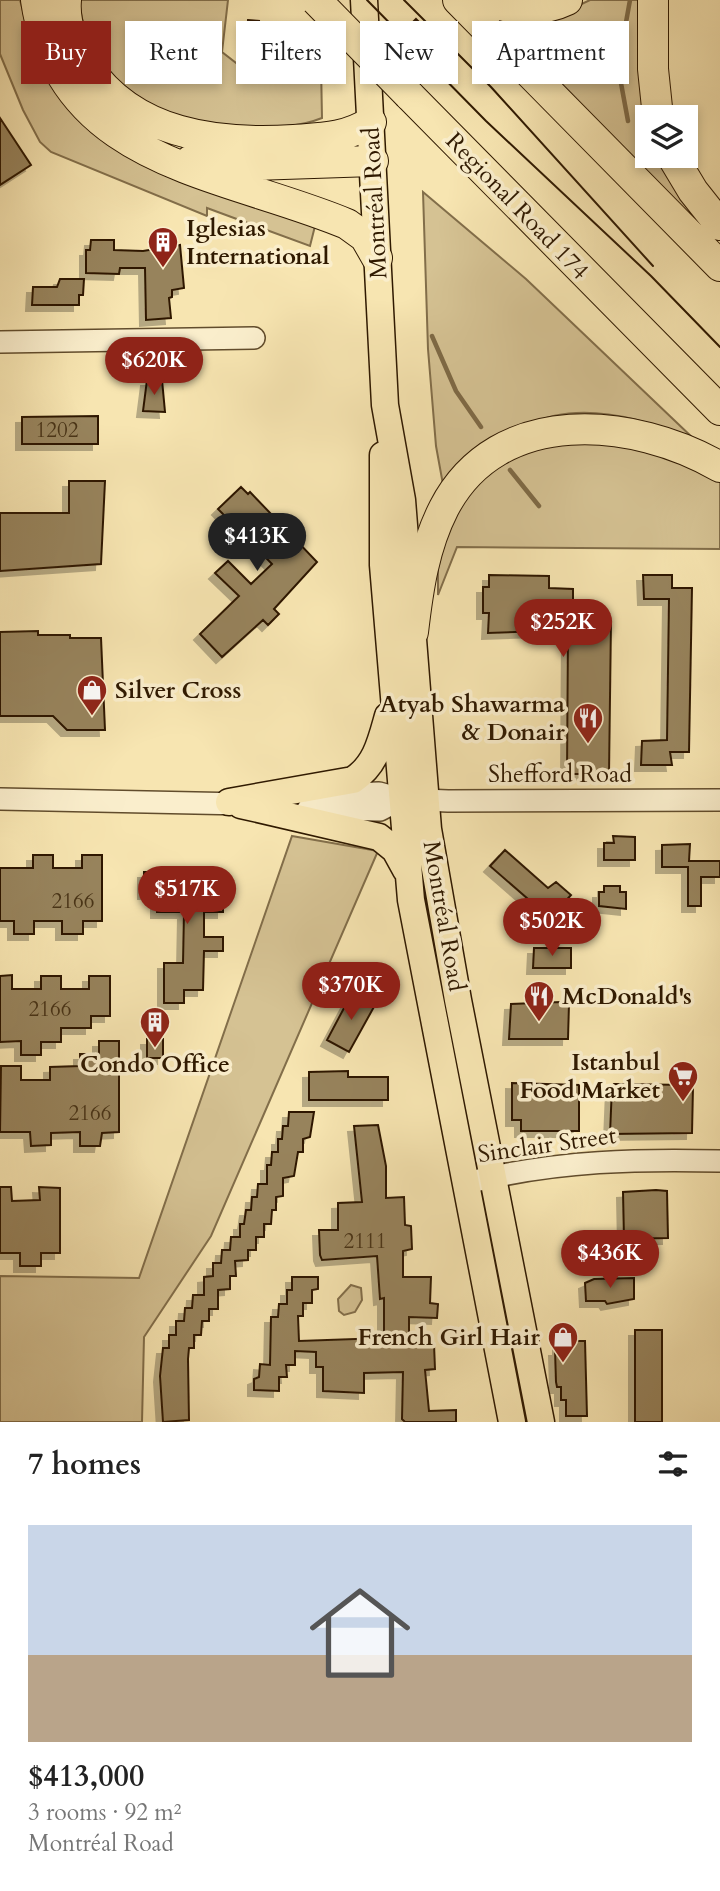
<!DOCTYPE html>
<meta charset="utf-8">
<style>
body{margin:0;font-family:Cardo,serif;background:#f6f6f6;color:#222;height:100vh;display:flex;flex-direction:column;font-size:26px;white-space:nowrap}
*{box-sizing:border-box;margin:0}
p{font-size:23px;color:#767676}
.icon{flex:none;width:38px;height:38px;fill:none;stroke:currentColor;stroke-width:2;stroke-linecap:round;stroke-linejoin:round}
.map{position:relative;height:1422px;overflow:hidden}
.drawer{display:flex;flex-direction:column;background:#fff;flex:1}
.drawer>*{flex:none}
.guide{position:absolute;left:21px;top:21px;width:679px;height:63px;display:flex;gap:14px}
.tools{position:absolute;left:635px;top:105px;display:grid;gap:14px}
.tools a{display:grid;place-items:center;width:63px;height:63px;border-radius:0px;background:#fff;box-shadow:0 4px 10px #0003;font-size:35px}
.price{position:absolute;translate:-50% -60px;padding:0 16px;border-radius:24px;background:#8f2418;color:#fff;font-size:23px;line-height:46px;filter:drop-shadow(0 2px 4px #0008)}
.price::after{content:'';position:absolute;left:50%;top:42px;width:21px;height:16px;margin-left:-10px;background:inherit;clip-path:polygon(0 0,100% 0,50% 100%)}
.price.current{background:#222;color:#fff}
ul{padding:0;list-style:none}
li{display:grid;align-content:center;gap:14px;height:371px;padding:0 28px}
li+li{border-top:2px solid #e0e0e0}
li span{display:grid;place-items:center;height:217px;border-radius:0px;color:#555}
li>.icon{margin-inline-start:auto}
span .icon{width:126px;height:126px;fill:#fffc;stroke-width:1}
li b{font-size:30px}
h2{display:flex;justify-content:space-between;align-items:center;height:84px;padding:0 28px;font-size:30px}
.tag{padding:0 24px;border-radius:0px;background:#fff;box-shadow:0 4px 10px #0003;font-size:24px;line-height:63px}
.tag.current{background:#8f2418;color:#fff}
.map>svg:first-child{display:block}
.green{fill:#d5c293;stroke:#826e4a;stroke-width:2}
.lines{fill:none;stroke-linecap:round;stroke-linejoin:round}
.stream{stroke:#7e6a46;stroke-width:4.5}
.building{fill:#97835c;stroke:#2f1900;stroke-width:2;filter:url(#shadow)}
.minor-casing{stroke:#614c2c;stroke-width:24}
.major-casing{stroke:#2f1900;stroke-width:29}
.highway-casing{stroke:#2f1900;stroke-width:32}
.minor{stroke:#faeecc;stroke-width:21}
.major{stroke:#f7e5b1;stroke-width:26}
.highway{stroke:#f7e5b1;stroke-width:30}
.tram{stroke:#2f1900;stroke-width:2}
.highway-bridge-casing{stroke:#2f1900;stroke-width:32;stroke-linecap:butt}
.highway-bridge{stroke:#f7e5b1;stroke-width:30}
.labels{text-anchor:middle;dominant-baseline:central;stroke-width:7;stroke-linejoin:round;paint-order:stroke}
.number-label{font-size:21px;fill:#493417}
.street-label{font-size:24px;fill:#2f1900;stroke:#faeecc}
.poi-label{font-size:24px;font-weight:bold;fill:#2f1900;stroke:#faeecc;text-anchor:start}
</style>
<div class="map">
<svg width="720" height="1422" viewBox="0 0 720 1422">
<defs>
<filter id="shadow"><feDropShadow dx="-6" dy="6" stdDeviation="0" flood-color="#0004"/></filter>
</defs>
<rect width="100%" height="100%" fill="#f7e5b1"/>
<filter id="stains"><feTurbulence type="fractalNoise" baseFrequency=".00286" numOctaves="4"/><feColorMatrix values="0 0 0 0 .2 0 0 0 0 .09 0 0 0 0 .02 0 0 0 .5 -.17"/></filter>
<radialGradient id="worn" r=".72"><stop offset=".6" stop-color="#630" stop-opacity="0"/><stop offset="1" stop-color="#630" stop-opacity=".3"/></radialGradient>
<path class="green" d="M0,0H20L31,41L54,86L315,226L310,246L207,208V216L51,152L40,142L23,110L0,54Z
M79,0H228L222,52L240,66L291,70L321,65L322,118C297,128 275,127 248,126C235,126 219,128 206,125C142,111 85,68 79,0Z
M590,0H642L648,156H660L705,237L484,12L550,19Z
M423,192L526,279L695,440C648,420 579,399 529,425C499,442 471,469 444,490L436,446L428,349Z
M598,434L720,477V549L457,547L438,595V557L460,498L513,452Z
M292,836L378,851L211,1236L144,1337L142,1422H0V1276L139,1278Z
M351,1285L361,1288L362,1300L355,1312L344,1315L339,1311L338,1299Z"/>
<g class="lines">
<path class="stream" d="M628,121L618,67L630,0
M432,336L456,391L481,427
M510,470L539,506"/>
</g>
<path class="building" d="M416,19L446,49L434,61L404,31Z
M248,20L259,21L256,60L245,59Z
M0,118L31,165L0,185Z
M91,240H114V250L143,251L180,245L184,288L172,290V297L169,298L171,318L146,320L145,268H120L119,274L86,273V250H90Z
M60,279H84L83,295H79V305H32L33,287H57Z
M147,380H162L165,412L143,411Z
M98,416V444H22V417Z
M69,481H105L101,564L0,571V513H69Z
M241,487L248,494L250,492L317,562L274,609L279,614L268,625L263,620L222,657L200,634L239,596L215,573L228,561L251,584L272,564L218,509Z
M489,575L549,576V588L573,589V620L611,621L609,774H567L568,630L488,633L489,613H483V587H489Z
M643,575H672V588H692L689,752H670L672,765H641L642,741L667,740L669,599H644Z
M38,631V635H70V638H101L105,730H67L53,716H0V632Z
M613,836L635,837V860H604V843H614Z
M690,844L689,861H720V877H701V906H688V867H662V845Z
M505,850L548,888L556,882L571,895L547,922L533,910L536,906L490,866Z
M33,855H53V868H82V855H102V921H83V934H62V921H34V934H14V921H0V868H33Z
M144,872H210V891L223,892V912H204V937H223V951H204L203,990H184V1003H164V963H183L184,912H157V893H144Z
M604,886H620V892H626V909L599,906V892H604Z
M534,948H571V968H533Z
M12,975V989H41V976H61V989H89V976H110V1016H91V1028H61V1042H41V1055H21V1041L0,1042V976Z
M352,993L375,1005L349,1052L327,1040Z
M561,1002L569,1004L568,1039H509L511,1004Z
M147,1039H163V1058H147Z
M99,1041H119V1132L102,1133L100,1146H80V1132L51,1133V1145L31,1146L30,1132H0L1,1066H21V1080H50V1067L80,1066V1054H99Z
M348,1071V1077H388V1100H309V1072Z
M512,1083L579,1085V1131H521V1120H512Z
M614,1084L690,1085L693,1087L692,1133L610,1134L612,1086Z
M289,1112H314L310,1137L303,1139V1152H298L294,1176L283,1178V1196L276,1197V1210H272L271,1224H264V1237H256V1250H248V1260L235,1261L236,1276H230V1289L218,1290V1309H209V1321H202L201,1335H194V1348H189L188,1359L189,1420L163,1422L160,1376L163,1348H169V1335H176V1321H184L185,1308H192L193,1295H204V1277L213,1276V1263H221L222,1250H230L231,1237H240V1224H244L246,1210H251L252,1197H257L258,1184H267V1165H271L272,1152H278V1139H282L283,1126H288Z
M378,1125L386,1166V1198L404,1197L405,1225L411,1226L412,1249L403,1251V1277H431L430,1303L438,1304L437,1318L409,1317V1343L434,1344L435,1369L425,1370L429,1411L456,1410V1422H405L402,1419L403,1372L364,1373V1393L323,1391V1367H316V1352L295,1351V1365H286L287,1377H279V1391L254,1390V1379L259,1377L260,1364L270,1365L271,1317H278L279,1304H287V1290H292V1277H318V1289L312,1290V1303H303V1316H298L299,1341L384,1338V1298L380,1299L377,1256L322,1260L320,1255L319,1230H338V1203L362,1202L354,1126Z
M0,1187H11L12,1201L40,1200L39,1187L60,1188V1253H41V1266H20V1253H0Z
M656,1190L667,1191L668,1238L624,1239L623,1192Z
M634,1278V1299L607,1304L605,1301H586L585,1283L594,1279Z
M635,1330H662V1422H635Z
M559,1341H585L587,1416H566V1400H561V1387H557L556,1382L555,1350H559Z"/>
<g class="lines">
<g class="minor-casing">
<path id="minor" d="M0,342L254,338
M321,795L379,793L401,799L448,801L720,800
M0,799L244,804
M308,809L380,810L401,799
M479,1180C561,1161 636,1159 720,1161"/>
</g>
<g class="major-casing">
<path id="major" d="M364,0L385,405L402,500L428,829L458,1000L541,1422
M383,455V565L411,900L512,1422
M229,802L353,780C376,765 381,741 388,716
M241,805L379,837L395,850L406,870"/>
</g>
<g class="highway-casing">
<path id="highway" d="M36,0C60,165 223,172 347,224L365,237L377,258
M66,0C64,23 74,47 87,66C133,135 218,145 294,140C322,138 346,138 371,122
M458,0L720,266
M487,0C512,11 542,12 567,0
M653,0V69L658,117
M409,95L720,410
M672,156L693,191L720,225
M190,161L250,165L373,161
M413,632C418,589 424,547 444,508C498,404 634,417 720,467"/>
</g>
<use href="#minor" class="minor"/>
<use href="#major" class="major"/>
<use href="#highway" class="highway"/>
<path class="tram" d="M367,0L486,121L651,276L720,347
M404,0L491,87L653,266"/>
<g class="highway-bridge-casing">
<path id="highway-bridge" d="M316,0L409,95"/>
</g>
<use href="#highway-bridge" class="highway-bridge"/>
</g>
<defs>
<g id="building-pin" transform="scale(1.575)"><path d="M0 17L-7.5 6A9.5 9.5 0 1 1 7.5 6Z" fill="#8f2418" stroke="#faeecc"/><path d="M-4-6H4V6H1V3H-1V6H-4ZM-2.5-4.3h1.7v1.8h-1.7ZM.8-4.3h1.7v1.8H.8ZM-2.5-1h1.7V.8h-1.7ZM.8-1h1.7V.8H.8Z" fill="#fff"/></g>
<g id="shop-pin" transform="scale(1.575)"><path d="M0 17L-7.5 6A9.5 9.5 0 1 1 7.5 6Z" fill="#8f2418" stroke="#faeecc"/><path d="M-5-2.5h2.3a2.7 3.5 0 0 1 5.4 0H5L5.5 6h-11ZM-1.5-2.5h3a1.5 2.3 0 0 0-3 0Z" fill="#fff"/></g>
<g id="restaurant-pin" transform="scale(1.575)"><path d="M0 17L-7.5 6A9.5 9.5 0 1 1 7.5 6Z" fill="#8f2418" stroke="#faeecc"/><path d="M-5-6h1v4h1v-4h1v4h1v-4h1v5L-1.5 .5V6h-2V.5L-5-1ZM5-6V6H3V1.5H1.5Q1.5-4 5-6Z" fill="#fff"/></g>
<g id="supermarket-pin" transform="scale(1.575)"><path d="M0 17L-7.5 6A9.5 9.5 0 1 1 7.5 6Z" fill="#8f2418" stroke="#faeecc"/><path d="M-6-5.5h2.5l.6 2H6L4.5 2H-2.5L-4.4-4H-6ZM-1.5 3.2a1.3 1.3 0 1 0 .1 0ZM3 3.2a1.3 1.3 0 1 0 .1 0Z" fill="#fff"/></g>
</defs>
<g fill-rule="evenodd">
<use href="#building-pin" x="163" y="242"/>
<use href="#shop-pin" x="92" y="690"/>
<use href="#restaurant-pin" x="588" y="718"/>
<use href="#restaurant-pin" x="539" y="996"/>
<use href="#building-pin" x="155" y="1022"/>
<use href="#supermarket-pin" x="683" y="1076"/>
<use href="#shop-pin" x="563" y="1337"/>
</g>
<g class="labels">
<g class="number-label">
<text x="57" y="430">1202</text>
<text x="73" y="901">2166</text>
<text x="50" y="1009">2166</text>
<text x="90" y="1113">2166</text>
<text x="365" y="1241">2111</text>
</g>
<g class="street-label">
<text transform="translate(375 203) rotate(-93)">Montréal Road</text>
<text transform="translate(517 206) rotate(46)">Regional Road 174</text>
<text x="560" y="774">Shefford Road</text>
<text transform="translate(444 916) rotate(80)">Montréal Road</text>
<text transform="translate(547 1145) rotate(-8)">Sinclair Street</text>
</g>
<g class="poi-label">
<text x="186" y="228">Iglesias<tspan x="186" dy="28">International</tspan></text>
<text x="115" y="690">Silver Cross</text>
<text x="565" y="704" text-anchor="end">Atyab Shawarma<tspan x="565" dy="28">&amp; Donair</tspan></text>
<text x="562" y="996">McDonald's</text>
<text x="660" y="1062" text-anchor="end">Istanbul<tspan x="660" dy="28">Food Market</tspan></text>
<text x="155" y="1064" text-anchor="middle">Condo Office</text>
<text x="540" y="1337" text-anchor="end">French Girl Hair</text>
</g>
</g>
<rect width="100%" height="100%" filter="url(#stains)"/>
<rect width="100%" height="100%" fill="url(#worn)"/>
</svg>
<div class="tools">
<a><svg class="icon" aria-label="layers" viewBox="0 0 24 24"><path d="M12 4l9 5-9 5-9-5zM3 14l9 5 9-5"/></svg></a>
</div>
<b class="price" style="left:154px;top:397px">$620K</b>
<b class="price current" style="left:257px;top:573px">$413K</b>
<b class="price" style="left:563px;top:659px">$252K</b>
<b class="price" style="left:187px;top:926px">$517K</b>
<b class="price" style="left:552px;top:958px">$502K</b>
<b class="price" style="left:351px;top:1022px">$370K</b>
<b class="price" style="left:610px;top:1290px">$436K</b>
<div class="guide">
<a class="tag current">Buy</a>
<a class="tag">Rent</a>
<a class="tag">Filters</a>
<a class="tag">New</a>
<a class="tag">Apartment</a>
</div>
</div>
<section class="drawer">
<h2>7 homes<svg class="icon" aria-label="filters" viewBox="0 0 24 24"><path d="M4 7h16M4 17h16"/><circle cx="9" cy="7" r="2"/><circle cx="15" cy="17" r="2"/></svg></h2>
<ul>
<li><span style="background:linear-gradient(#c9d6e8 60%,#b9a48a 0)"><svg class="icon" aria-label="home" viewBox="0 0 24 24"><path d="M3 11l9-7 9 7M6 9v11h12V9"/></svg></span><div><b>$413,000</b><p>3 rooms · 92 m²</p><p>Montréal Road</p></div></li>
</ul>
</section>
